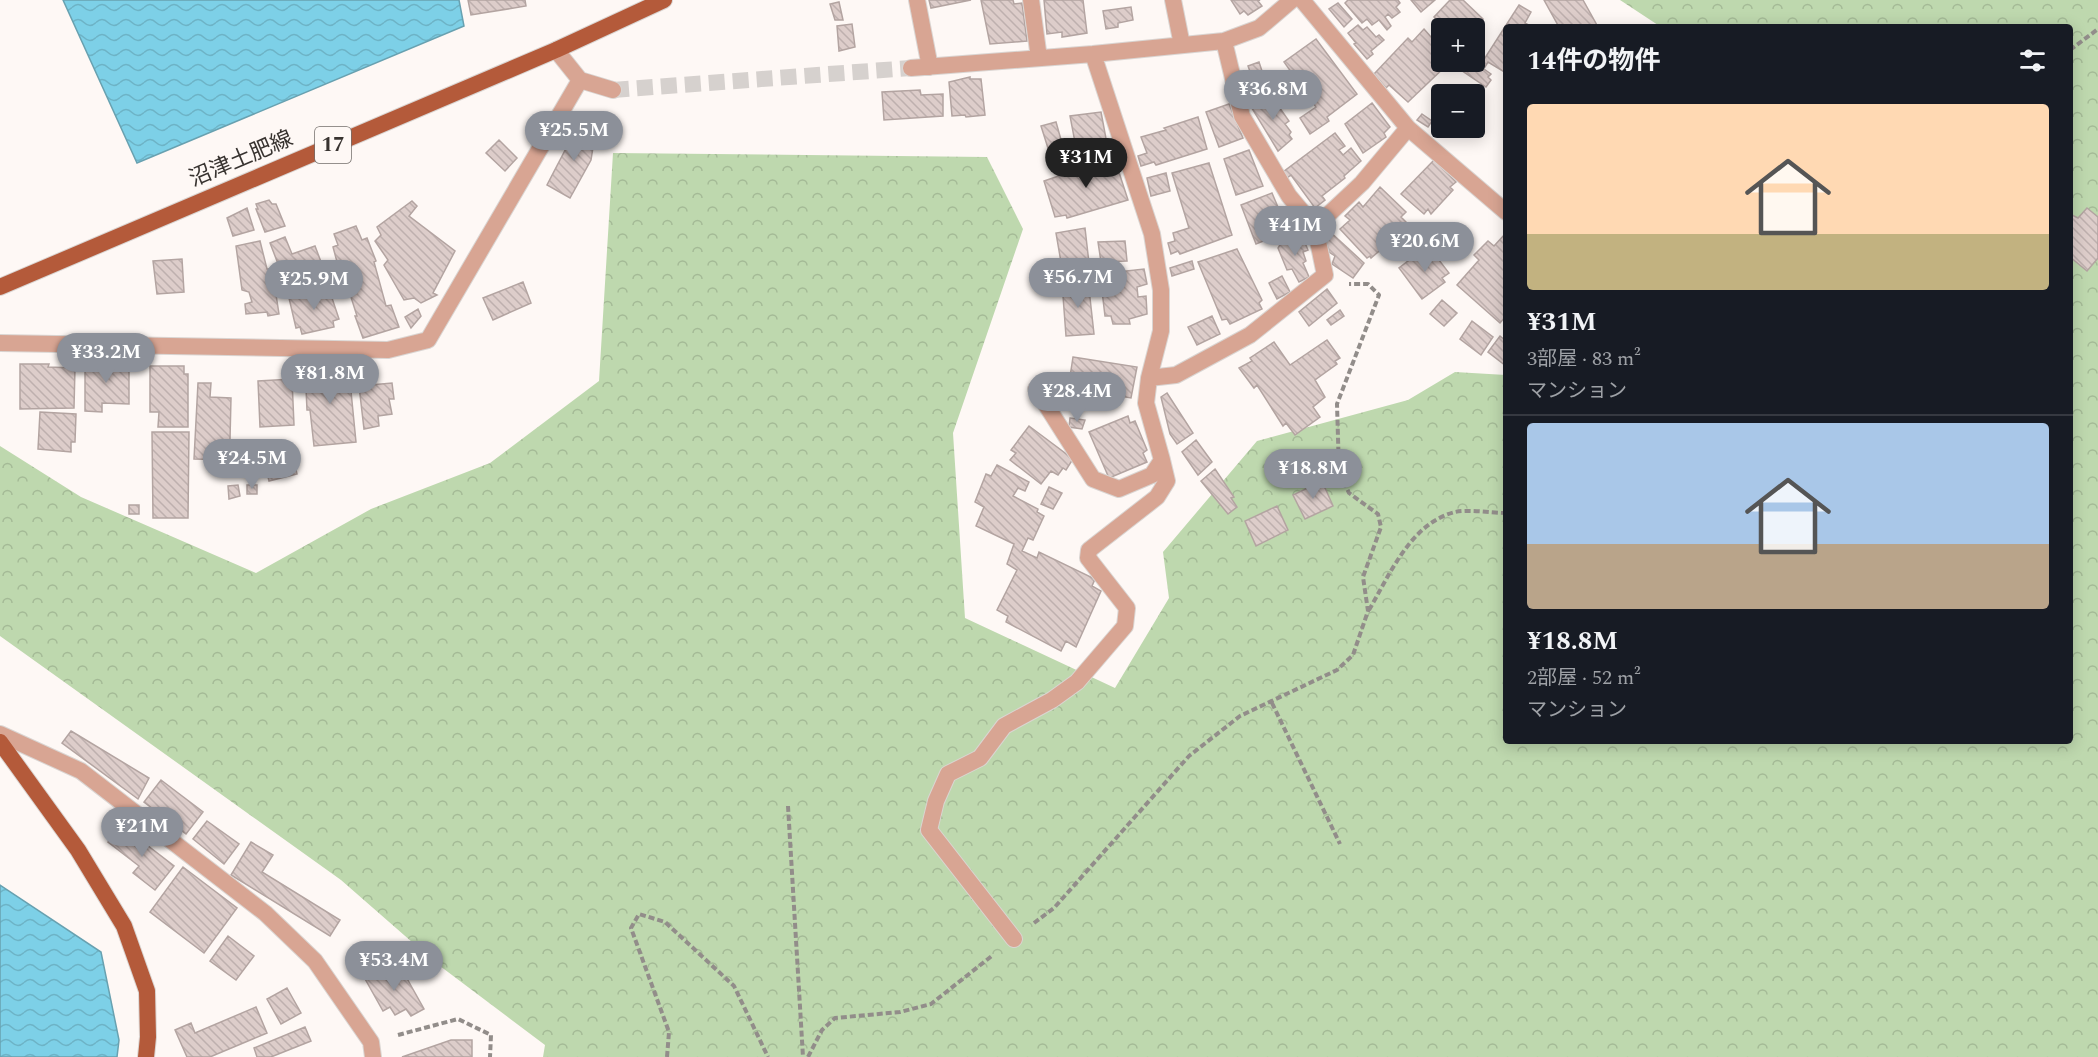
<!DOCTYPE html>
<html lang="ja">
<meta charset="utf-8">
<style>
body{margin:0;font-family:Spectral,"Noto Sans JP",serif;background:#242831;color:#f1f3f6;height:100vh;display:flex;flex-direction:column;font-size:22px;white-space:nowrap}
*{box-sizing:border-box;margin:0}
p{font-size:20px;color:#9ea1a6}
.icon{flex:none;width:33px;height:33px;fill:none;stroke:currentColor;stroke-width:2;stroke-linecap:round;stroke-linejoin:round}
.map{position:relative;flex:1;overflow:hidden}
.sheet{position:absolute;left:1503px;top:24px;width:570px;height:720px;display:flex;flex-direction:column;background:#171b24;border-radius:6px;box-shadow:0 3px 15px #0003}
.sheet>*{flex:none}
.tools{position:absolute;left:1431px;top:18px;display:grid;gap:12px}
.tools a{display:grid;place-items:center;width:54px;height:54px;border-radius:6px;background:#171b24;box-shadow:0 3px 15px #0003;font-size:30px}
.price{position:absolute;translate:-50% -51px;padding:0 14px;border-radius:21px;background:#8c9099;color:#fff;font-size:20px;line-height:39px;filter:drop-shadow(0 2px 3px #0008)}
.price::after{content:'';position:absolute;left:50%;top:36px;width:18px;height:14px;margin-left:-9px;background:inherit;clip-path:polygon(0 0,100% 0,50% 100%)}
.price.on{background:#222;color:#fff}
ul{padding:0;list-style:none}
li{display:grid;align-content:center;gap:12px;height:318px;padding:0 24px}
li+li{border-top:2px solid #363941}
li span{display:grid;place-items:center;height:186px;border-radius:6px;color:#555}
li>.icon{margin-inline-start:auto}
span .icon{width:108px;height:108px;fill:#fffc;stroke-width:1}
li b{font-size:26px}
h2{display:flex;justify-content:space-between;align-items:center;height:72px;padding:0 24px;font-size:26px}
.map>svg:first-child{display:block}
.forest{fill:url(#forest-crowns)}
.water{fill:url(#water-waves);stroke:#68a1b0;stroke-width:1.5}
.building{fill:url(#building-back-hatch);stroke:#b3a4a1;stroke-width:1.5}
.lines{fill:none;stroke-linecap:round;stroke-linejoin:round}
.minor-tunnel{stroke:#d6d1ce;stroke-width:16;stroke-dasharray:16 8;stroke-linecap:butt}
.minor-casing{stroke:#dad5d2;stroke-width:18}
.primary-casing{stroke:#dad5d2;stroke-width:18}
.path{stroke:#928d8a;stroke-width:4;stroke-dasharray:6 3;stroke-linecap:butt}
.minor{stroke:#d8a593;stroke-width:16}
.primary{stroke:#b45a3a;stroke-width:16}
.labels{text-anchor:middle;dominant-baseline:central;stroke-width:4.5;stroke-linejoin:round;paint-order:stroke}
.shield{fill:#fef8f5;stroke:#736e6b;stroke-width:1.5}
.shield-label{font-size:21px;font-weight:bold;fill:#383330}
.street-label{font-size:22px;fill:#383330;stroke:#fef8f5}
</style>
<div class="map">
<svg width="2098" height="1057" viewBox="0 0 2098 1057">
<defs>
<pattern id="forest-crowns" width="20" height="18" patternUnits="userSpaceOnUse" patternTransform="scale(1.5)"><rect width="20" height="18" fill="#bed8ae"/><path d="M2 6a3 3 0 1 1 6 0M12 15a3 3 0 1 1 6 0" fill="none" stroke="#a4ba96"/></pattern>
<pattern id="water-waves" width="16" height="10" patternUnits="userSpaceOnUse" patternTransform="scale(1.5)"><rect width="16" height="10" fill="#7dd0e7"/><path d="M0 5q4-4 8 0t8 0" fill="none" stroke="#6db3c6"/></pattern>
<pattern id="building-back-hatch" width="6" height="6" patternUnits="userSpaceOnUse" patternTransform="scale(1.5)"><rect width="6" height="6" fill="#ddcdca"/><path d="M-1 5l2 2M0 0l6 6M5-1l2 2" fill="none" stroke="#beb0ae"/></pattern>
</defs>
<rect width="100%" height="100%" fill="#fef8f5"/>
<path class="forest" d="M1620,0H2098V1057H543L545,1045L436,963L341,880L0,636V446L81,497L256,573L371,509L490,463L599,381L613,153L987,157L1023,229L953,433L965,618L1115,688L1169,598L1163,552L1257,441L1408,400L1455,372L1506,375V741H2070V27H1661Z"/>
<path class="water" d="M63,0H459L464,26L137,163Z
M0,885L101,952L119,1040L117,1057H0Z"/>
<path class="building" d="M468,0H525L526,6L471,15Z
M929,0H971L931,8Z
M981,0H1013L1014,4L1022,3L1027,41L990,44Z
M1044,0H1083L1087,33L1062,37V32L1047,34Z
M1231,0H1260L1258,1L1262,6L1248,15L1244,11L1240,14Z
M1348,0H1398L1400,3L1396,7L1400,12L1392,18L1388,14L1385,17L1391,26L1387,30L1379,20L1372,25L1367,19L1362,23L1345,3Z
M1411,0H1435L1421,12Z
M1450,0H1463L1483,19L1474,28H1446L1434,17Z
M1544,0H1583L1598,27H1559Z
M839,2L843,20H835L830,4Z
M1338,3L1352,19L1344,27L1329,9Z
M1519,5L1531,12L1525,23L1532,27H1506V73L1488,62L1485,67L1481,64Z
M1131,7L1133,20L1118,23V27L1106,29L1103,11Z
M852,24L855,47L839,51L837,26Z
M1358,25L1363,30L1367,27L1376,37L1379,35L1384,40L1371,51L1373,54L1367,59L1354,44L1356,43L1348,33Z
M1424,29L1431,37L1440,29L1442,31V62H1450L1408,102L1389,85L1386,88L1374,74L1408,38L1412,42Z
M1316,39L1357,94L1327,117L1329,121L1310,134L1300,118L1316,107L1284,62Z
M1259,62L1266,83L1256,88L1248,66Z
M1463,62H1474L1491,74L1488,77L1491,80L1486,87L1458,68Z
M970,77V79H981L985,115L966,117L965,115L952,116L949,82Z
M920,90L921,95L943,94V116L884,120L882,92Z
M1270,94L1289,121L1285,124L1291,132L1289,135L1292,139L1278,151L1250,105Z
M1372,103L1390,127L1384,133L1386,137L1363,153L1345,124Z
M1229,104L1243,138L1219,147L1206,112Z
M1101,112L1108,149L1077,153L1070,116Z
M1422,114L1432,121L1428,127L1417,120Z
M1198,117L1207,149L1156,165L1154,162L1141,166L1138,156L1147,153L1141,137L1166,130L1164,128Z
M1056,122L1067,161L1053,164L1041,126Z
M585,123L596,128L591,160L570,198L547,185L572,137L576,140Z
M1335,133L1345,146L1339,150L1343,155L1351,148L1361,161L1344,176L1345,178L1322,196L1325,200L1315,208L1291,175L1287,178L1283,172Z
M499,140L517,158L505,171L486,153Z
M1249,150L1263,186L1236,195L1224,159Z
M1114,157L1128,200L1067,218L1066,215L1055,217L1044,181Z
M1434,160L1456,182L1450,187L1453,190L1431,214L1428,209L1424,214L1401,194Z
M1209,163L1232,235L1180,254L1178,251L1171,254L1168,243L1175,241L1173,233L1189,228L1172,173Z
M1166,173L1170,191L1151,196L1147,178Z
M1380,187L1406,212L1401,217L1408,224L1387,248L1384,247L1371,258L1370,256L1367,258L1340,229L1350,220L1345,216L1359,202L1363,207Z
M1272,193L1283,219L1279,221L1283,233L1256,244L1241,205Z
M269,200L272,204H276L285,226L265,232L256,209H258L256,204Z
M412,201L417,206L409,216L455,251L433,293L437,295L421,303L414,298L404,300L384,265L388,260L375,241L381,235L377,227Z
M247,208L254,230L233,236L227,218Z
M2087,208L2098,217V258L2087,271L2070,257V214L2078,218Z
M356,226L362,240L367,238L376,261L374,262L386,306L391,305L399,327L363,338L355,316H357L343,272L340,273L333,247L338,245L334,234Z
M1085,228L1089,263L1062,268L1056,233Z
M1327,229L1364,263L1353,278L1332,264L1335,256L1329,252L1324,233Z
M1506,233V316L1500,323L1457,285L1479,260L1474,255L1488,241L1494,246Z
M1302,236L1308,250L1303,252L1306,261L1303,263L1309,277L1299,282L1292,269L1287,270L1278,248L1281,243Z
M285,237L292,254L315,246L323,267L285,282L270,243Z
M260,241L267,269H272L279,314L268,316L267,312L246,314L245,304L252,302L249,292L242,290L236,246Z
M1125,241L1127,261L1101,262L1098,242Z
M1237,249L1262,300L1259,303L1262,309L1230,324L1227,319L1222,320L1198,262Z
M1421,251L1425,255L1432,251L1449,273L1442,278L1445,282L1422,299L1399,268Z
M182,259L184,292L157,294L153,261Z
M1192,261L1194,269L1172,276L1170,268Z
M1144,269L1147,284L1137,287L1138,297L1146,296L1147,314L1129,319L1130,324H1113L1111,316H1105L1100,274Z
M1282,276L1290,292L1277,299L1269,283Z
M1085,279L1087,290L1089,289L1094,334L1066,336L1063,296H1068L1067,280Z
M523,282L531,303L493,320L483,298Z
M329,289L339,319L333,321L334,327L302,334L300,327L296,328L289,298Z
M1327,289L1337,303L1309,326L1299,312Z
M1442,300L1457,313L1444,326L1430,314Z
M418,309L421,316L411,328L405,317Z
M1340,310L1344,316L1331,325L1327,320Z
M1212,316L1220,334L1197,345L1188,327Z
M1472,321L1493,337L1481,355L1460,339Z
M1500,336L1506,341V366L1488,352Z
M1327,340L1340,358L1335,361L1337,364L1315,380L1325,397L1313,407L1320,417L1295,435L1286,423L1283,426L1257,385L1254,388L1239,368L1252,361L1250,358L1274,342L1290,365Z
M1073,357L1137,367L1131,398L1114,395L1113,402L1083,397L1085,380L1070,377Z
M89,359L125,360V365L129,366V404L102,403V412L85,411V364L89,365Z
M20,364H49L48,367L75,368L74,408L20,409Z
M336,365V372L349,371L356,442L314,446L310,410H307L305,367Z
M150,366H184V374H188V427H158L159,412H150Z
M292,379L294,425L260,427L258,381Z
M198,383H211L210,397L231,398L230,440H238L237,460L194,459Z
M392,383L394,399H389L392,414L378,416L379,426L364,429L359,386Z
M1167,393L1193,433L1177,444L1170,434L1161,397Z
M40,412L76,414L75,442H71V452L38,449Z
M1128,416L1130,423L1135,421L1147,450L1143,453L1147,462L1109,478L1089,432Z
M1070,418L1085,420L1082,429L1069,427Z
M1029,426L1073,459L1066,470L1063,468L1058,475L1051,471L1041,484L1010,460L1016,453L1011,450Z
M152,432H189L188,518H153Z
M1196,440L1212,462L1198,475L1182,452Z
M293,457L297,474L269,481L265,463Z
M997,465L1029,482L1025,491L1018,488L1013,496L1038,509L1037,512L1044,516L1033,540L1028,538L1022,551L1037,558L1039,552L1095,579L1092,586L1101,591L1076,647L1066,641L1061,651L1006,622L1008,616L997,610L1017,570L1007,564L1014,544L976,526L984,507L975,502L986,474L991,476Z
M1215,469L1234,497L1231,498L1237,507L1228,514L1201,481Z
M1322,481L1333,506L1305,519L1293,495Z
M238,485L240,496L229,499L228,486Z
M247,485H257V494H247Z
M1049,487L1062,493L1053,509L1041,504Z
M129,505H139V514H129Z
M1277,506L1288,530L1256,546L1245,521Z
M71,731L149,778L138,799L62,743Z
M161,780L203,812L186,834L144,802Z
M207,821L239,844L224,864L193,839Z
M121,825L174,866L155,890L133,873L139,866L108,842Z
M251,842L273,855L262,872L340,920L330,936L231,875Z
M183,867L237,908L204,953L150,912Z
M228,936L254,956L236,980L210,961Z
M400,966L424,1009L411,1016L406,1009L395,1015L390,1007L383,1011L364,977L378,968L383,976Z
M287,988L301,1013L281,1024L267,999Z
M256,1007L267,1033L210,1057H187L175,1030L191,1023L195,1033Z
M305,1027L311,1041L271,1057H257L254,1048Z
M451,1040H472V1057H402Z"/>
<g class="lines">
<path class="minor-tunnel" d="M613,90L911,68"/>
<g class="minor-casing">
<path id="minor" d="M917,0L930,67
M1031,0L1039,58
M1173,0L1182,45
M1302,0L1408,128L1506,212
M556,50L580,80L613,90
M911,68L1093,54L1224,41L1259,28L1292,0
M1315,227L1362,183L1408,128
M0,343L388,350L428,340L580,80
M1149,378L1176,375L1250,335L1325,275L1315,227L1289,196L1242,116L1224,41
M1036,389L1093,479L1119,489L1152,475L1162,460L1146,403L1149,378L1161,331V290L1152,234L1093,54
M0,734L81,771L265,913L315,961L371,1042L373,1057
M1014,939L929,830L936,801L948,774L980,758L1004,726L1052,700L1077,682L1125,626L1127,608L1088,558L1089,550L1157,497L1167,481L1162,460"/>
</g>
<g class="primary-casing">
<path id="primary" d="M0,287L556,50L664,0
M0,742L78,850L124,926L147,991L148,1037L146,1057"/>
</g>
<path class="path" d="M2070,50L2098,29
M1369,610C1390,574 1411,523 1455,512C1469,509 1491,513 1506,513
M1272,703L1340,844
M788,806L803,1057
M1034,923L1054,908L1189,756L1240,716L1337,670L1353,655L1368,611L1363,577L1381,527L1378,514L1349,493L1339,471L1337,404L1379,295L1368,284H1349
M398,1035L458,1019L491,1035L490,1057
M667,1057L669,1032L631,928L639,914L665,922L734,986L768,1057
M808,1057L822,1030L835,1018L900,1012L931,1004L993,955"/>
<use href="#minor" class="minor"/>
<use href="#primary" class="primary"/>
</g>
<g class="labels">
<rect class="shield" x="315" y="127" width="36" height="36" rx="4.5"/>
<g class="shield-label">
<text x="333" y="145">17</text>
</g>
<g class="street-label">
<text transform="translate(241 159) rotate(-23)">沼津土肥線</text>
</g>
</g>
</svg>
<div class="tools">
<a>+</a>
<a>−</a>
</div>
<b class="price" style="left:1273px;top:121px">¥36.8M</b>
<b class="price" style="left:574px;top:162px">¥25.5M</b>
<b class="price on" style="left:1086px;top:189px">¥31M</b>
<b class="price" style="left:1295px;top:257px">¥41M</b>
<b class="price" style="left:1425px;top:273px">¥20.6M</b>
<b class="price" style="left:1078px;top:309px">¥56.7M</b>
<b class="price" style="left:314px;top:311px">¥25.9M</b>
<b class="price" style="left:106px;top:384px">¥33.2M</b>
<b class="price" style="left:330px;top:405px">¥81.8M</b>
<b class="price" style="left:1077px;top:423px">¥28.4M</b>
<b class="price" style="left:252px;top:490px">¥24.5M</b>
<b class="price" style="left:1313px;top:500px">¥18.8M</b>
<b class="price" style="left:142px;top:858px">¥21M</b>
<b class="price" style="left:394px;top:992px">¥53.4M</b>
<section class="sheet">
<h2>14件の物件<svg class="icon" aria-label="filters" viewBox="0 0 24 24"><path d="M4 7h16M4 17h16"/><circle cx="9" cy="7" r="2"/><circle cx="15" cy="17" r="2"/></svg></h2>
<ul>
<li><span style="background:linear-gradient(#ffd9b3 70%,#c2b280 0)"><svg class="icon" aria-label="home" viewBox="0 0 24 24"><path d="M3 11l9-7 9 7M6 9v11h12V9"/></svg></span><div><b>¥31M</b><p>3部屋 · 83 m²</p><p>マンション</p></div></li>
<li><span style="background:linear-gradient(#a9c7e8 65%,#b9a48a 0)"><svg class="icon" aria-label="home" viewBox="0 0 24 24"><path d="M3 11l9-7 9 7M6 9v11h12V9"/></svg></span><div><b>¥18.8M</b><p>2部屋 · 52 m²</p><p>マンション</p></div></li>
</ul>
</section>
</div>
